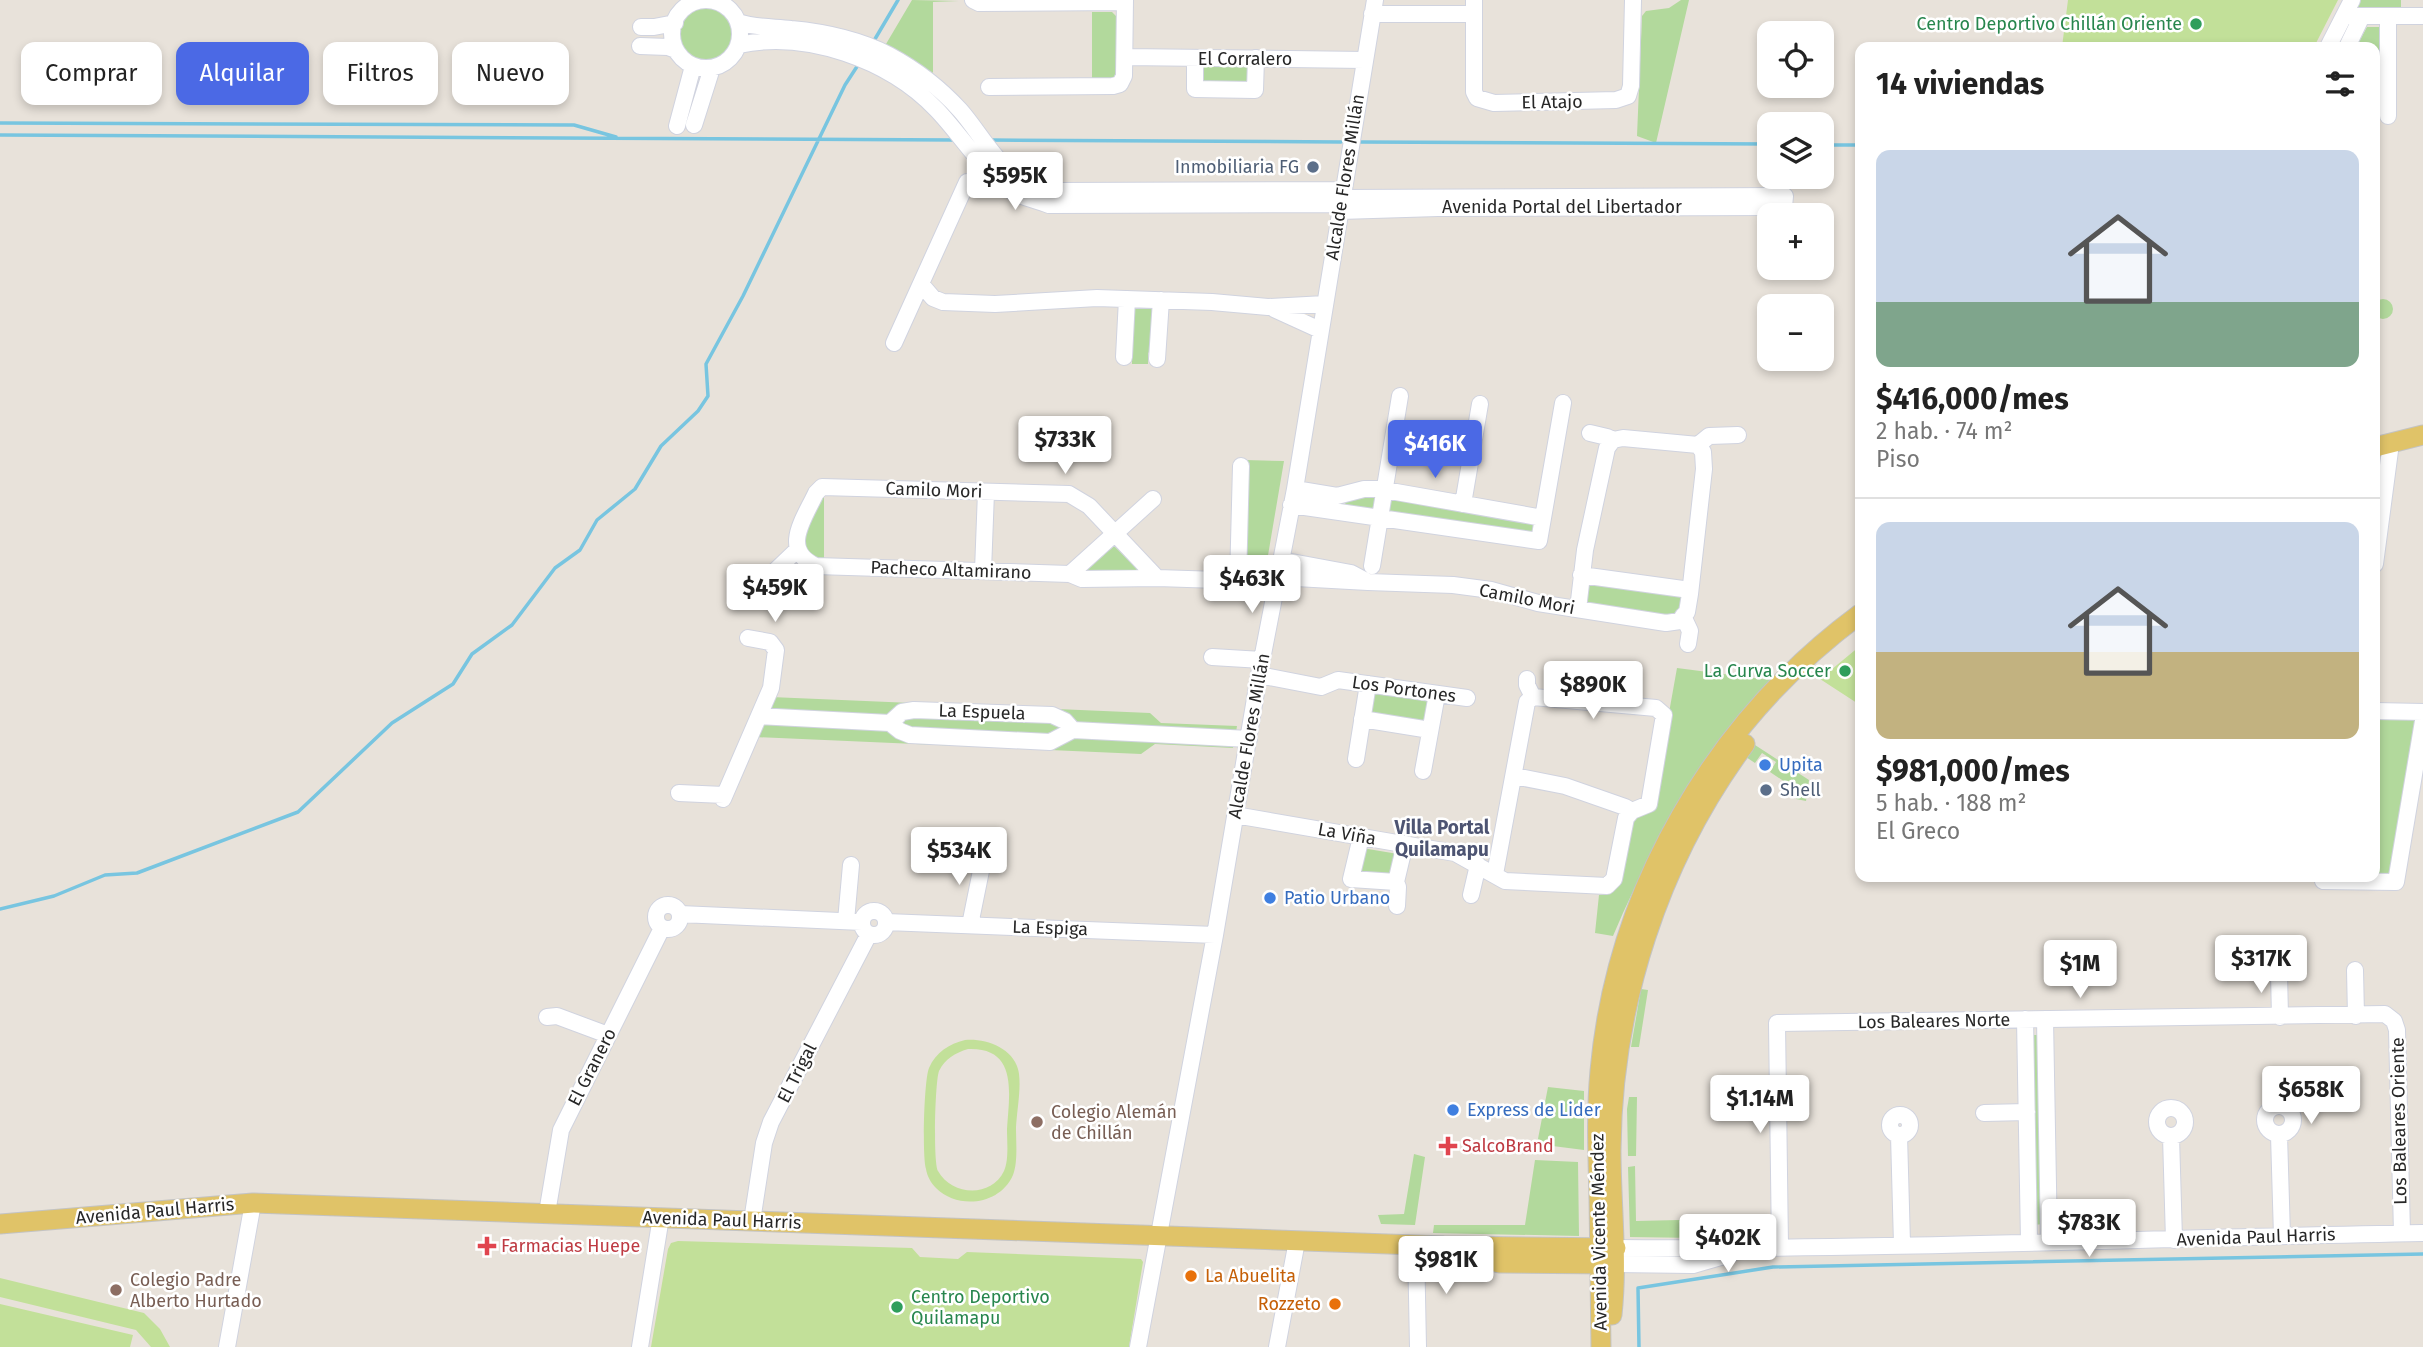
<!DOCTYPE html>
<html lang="es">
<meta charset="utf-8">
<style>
body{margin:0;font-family:"Fira Sans",sans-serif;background:#f6f6f6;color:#222;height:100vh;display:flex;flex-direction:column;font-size:26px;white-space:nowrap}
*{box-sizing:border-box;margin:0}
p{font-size:23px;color:#767676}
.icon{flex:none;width:38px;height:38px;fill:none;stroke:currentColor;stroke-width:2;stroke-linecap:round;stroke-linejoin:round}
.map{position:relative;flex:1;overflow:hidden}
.sheet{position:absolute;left:1855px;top:42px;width:525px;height:840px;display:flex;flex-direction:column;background:#fff;border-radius:14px;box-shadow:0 4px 10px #0003}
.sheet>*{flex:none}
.hud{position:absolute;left:21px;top:42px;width:665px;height:63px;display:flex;gap:14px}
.tools{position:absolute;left:1757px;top:21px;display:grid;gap:14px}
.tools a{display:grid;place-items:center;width:77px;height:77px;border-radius:14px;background:#fff;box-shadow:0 4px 10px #0003;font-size:35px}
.price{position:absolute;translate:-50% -60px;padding:0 16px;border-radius:7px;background:#fff;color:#222;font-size:23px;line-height:46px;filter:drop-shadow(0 2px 4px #0008)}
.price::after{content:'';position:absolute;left:50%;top:42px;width:21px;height:16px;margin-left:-10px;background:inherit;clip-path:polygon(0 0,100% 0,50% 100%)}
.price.current{background:#4b69e5;color:#fff}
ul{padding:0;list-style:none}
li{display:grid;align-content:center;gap:14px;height:371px;padding:0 21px}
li+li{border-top:2px solid #e0e0e0}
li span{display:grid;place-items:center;height:217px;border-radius:14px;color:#555}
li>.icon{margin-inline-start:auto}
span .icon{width:126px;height:126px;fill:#fffc;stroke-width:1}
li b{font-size:30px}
h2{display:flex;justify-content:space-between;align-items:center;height:84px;padding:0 21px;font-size:30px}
.chip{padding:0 24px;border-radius:14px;background:#fff;box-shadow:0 4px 10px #0003;font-size:24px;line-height:63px}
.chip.current{background:#4b69e5;color:#fff}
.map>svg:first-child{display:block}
.green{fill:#b2d99c}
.pitch{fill:#c2e099;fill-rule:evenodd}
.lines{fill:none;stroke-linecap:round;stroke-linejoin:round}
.stream{stroke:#78c5e0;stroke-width:3.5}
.minor-casing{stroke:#d0d3df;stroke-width:18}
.major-casing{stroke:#c3c3c3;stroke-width:21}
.minor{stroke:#fff;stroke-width:16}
.major{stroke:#e0c368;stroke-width:19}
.leisure-dot{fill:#2e9e5b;stroke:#fff;stroke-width:2.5}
.service-dot{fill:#5c6f8a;stroke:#fff;stroke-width:2.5}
.shop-dot{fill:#3f7fe0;stroke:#fff;stroke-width:2.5}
.education-dot{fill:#8d6e63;stroke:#fff;stroke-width:2.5}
.health-dot{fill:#e0444e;stroke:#fff;stroke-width:2.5}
.food-dot{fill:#e8710a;stroke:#fff;stroke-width:2.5}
.labels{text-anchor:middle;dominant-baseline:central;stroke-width:5;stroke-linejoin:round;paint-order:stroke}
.leisure-label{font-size:18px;fill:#27864d;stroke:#fff;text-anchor:end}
.street-label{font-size:18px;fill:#272727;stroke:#fff}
.service-label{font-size:18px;fill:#4e5e75;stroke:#fff;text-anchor:end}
.shop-label{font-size:18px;fill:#366cbe;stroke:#fff;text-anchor:start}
.education-label{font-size:18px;fill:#785e54;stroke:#fff;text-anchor:start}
.health-label{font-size:18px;fill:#be3a42;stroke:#fff;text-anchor:start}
.food-label{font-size:18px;fill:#c56008;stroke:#fff;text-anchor:start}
.neighbourhood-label{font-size:19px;font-weight:bold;fill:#4d5472;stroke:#fff}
</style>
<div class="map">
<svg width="2423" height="1347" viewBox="0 0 2423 1347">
<rect width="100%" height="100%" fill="#e8e2da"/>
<path class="green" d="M912,0L959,1L933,2V73L886,44Z
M1681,0H1689L1656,143L1637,136L1642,16L1646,11L1669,8Z
M2358,0H2401V8L2354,7Z
M676 34a31 31 0 1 1 62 0a31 31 0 1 1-62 0Z
M1092,12H1112L1117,17V75L1112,79H1092Z
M2367,27H2384L2382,70H2375V47H2356Z
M1203,67H1250V85H1202Z
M2373 309a10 10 0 1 1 20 0a10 10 0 1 1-20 0Z
M1130,307L1156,308L1154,348L1148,353V364H1132V353L1128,347Z
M1245,460L1284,461L1265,573L1242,572Z
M824,493V558C809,557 807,553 803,539Z
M1369,493L1535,522L1532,535L1344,509L1346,500Z
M1114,546L1145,576L1081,575Z
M1587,582L1680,594L1684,602L1681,612L1671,617L1596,606L1588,603L1584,587Z
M1677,668L1770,680C1704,757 1652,843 1613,936L1595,933L1599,895L1607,894L1618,886L1630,822L1637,815L1652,808Z
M1373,690L1428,699L1424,725L1369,716Z
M771,697L1150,713L1161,723L1237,726L1236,732L1080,723L1064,713L888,716L769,711Z
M907,714L1058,721L1063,724L1056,736L905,729L902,724V718Z
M2375,718L2417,719L2391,876H2375Z
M761,721L887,726L906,738L1081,735L1234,742L1233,748L1155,744L1141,754L754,737Z
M1755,745L1809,780L1806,801L1796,799L1797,790L1770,772L1776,762L1762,753L1755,763L1746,757Z
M1362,848L1398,854L1393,878L1356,875Z
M1641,989L1648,990L1639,1047H1631Z
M2032,1035H2039L2042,1224L2035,1225Z
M1548,1087L1584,1091V1150L1537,1144Z
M1629,1097H1637L1636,1156H1628L1627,1109Z
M1414,1154L1425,1157L1415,1225L1381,1224L1378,1215L1404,1214Z
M1535,1160L1578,1162L1579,1236L1433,1233L1434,1225H1525Z
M1635,1166L1636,1221L1764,1218L1767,1239L1630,1237L1628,1167Z"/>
<path class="pitch" d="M2068,0H2338L2314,47H2062Z
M1860,646V705L1820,679Z
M965,1040C987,1038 1016,1049 1019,1074C1021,1090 1017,1110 1016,1127C1016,1142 1018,1162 1013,1175C1000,1205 958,1210 936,1188C931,1183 927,1176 926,1169C922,1157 924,1080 929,1068C936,1052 949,1044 965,1040ZM968,1049C1019,1047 1009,1095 1007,1129C1007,1142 1009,1160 1004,1171C991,1198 952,1196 938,1171C933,1162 935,1082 939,1071C945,1059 955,1053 968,1049Z
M678,1241L912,1248L920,1257L958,1259L967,1252L1141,1259L1143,1262L1129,1347H651L668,1249L671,1243Z
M0,1278L144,1313L160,1329L170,1347H151L136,1330L0,1297Z
M0,1304L133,1335L130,1347H0Z"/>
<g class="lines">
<path class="stream" d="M875,39L898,0
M0,123L574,125L616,137
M0,135L954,140
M990,140L1341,142
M1360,142L1769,144
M1822,145H1860
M0,909L54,896L105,875L137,873L298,812L392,723L453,684L472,654L512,625L555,568L580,550L597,520L635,489L661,446L698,411L708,396L706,364L743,296L845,85L858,65
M1639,1347L1638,1288L1773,1267L2423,1254"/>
<g class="minor-casing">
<path id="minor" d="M973,0L979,3L1125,2
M1474,0V92L1477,98L1494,103L1616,100L1628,96L1631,86L1633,0
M672 34a34 34 0 1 1 68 0a34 34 0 1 1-68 0Z
M1372,14H1473
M2344,16H2423
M738,22C755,28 774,27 791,29C824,32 860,40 889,55C915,69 940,88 960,110C983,136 999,173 1034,185C1042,188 1052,189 1060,191L1343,190
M641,27H654L675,23
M739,45C806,30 889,60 936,109C958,131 988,178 1013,192C1024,198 1037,200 1049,205L1341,204
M640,46L668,47L676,50
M2328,47L2352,0
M2347,47L2362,16
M1125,57L1365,60
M1195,58V89L1255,90L1256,58
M989,87L1113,86L1120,84L1124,76L1125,0
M2388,116V16
M694,125L712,68
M677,126L693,66
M1340,211L1438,208L1784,207L1785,196L1342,198
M921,284L933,298L943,302L995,304L1097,298L1212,302L1268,307L1325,304
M1274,309L1320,330
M894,343L967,182
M1124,357L1127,299
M1157,359L1161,300
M1590,433L1607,437L1613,440
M1698,445L1709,436L1738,435
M1295,489L1337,496L1364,489H1379L1543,518
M1463,504L1480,404
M1291,505L1539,541L1563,403
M2375,564L2391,443
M1372,566L1400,396
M983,571L986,492
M1070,574L1153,499
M1581,575L1690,590
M1278,577L1368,582L1351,573L1281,560
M1157,578L1082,579L1070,574L816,566C780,550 804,519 816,493L822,487L1069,494L1089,506L1157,578L1277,582
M1238,581L1241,466
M1368,582L1453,585L1491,590L1538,603L1666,623L1680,621L1683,616
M767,590L775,571L797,550
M1578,609L1585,550L1607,448L1613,440L1623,438L1698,445L1703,452L1704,469L1690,594L1687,612L1683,616
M1683,616L1690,631L1688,644
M1212,657L1262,660
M1259,675L1321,687L1338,680L1467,698
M1527,679V685L1533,697
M2375,711L2423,712
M759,716L890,723L900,731L910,735L1050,742L1073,730L1249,739
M1362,719L1430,730
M890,723L902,712L914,710L1052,715L1065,721L1073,730
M1356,759L1368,684
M1423,771L1437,694
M1514,776L1565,786L1625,807L1632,811
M679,793L724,795
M723,799L771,688L776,650L770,642L748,638
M1235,815L1455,853L1505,881L1607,886L1614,879L1626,818L1632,811L1649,804L1664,715L1656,708L1533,697
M1361,837L1351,879L1396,882L1405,844
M1495,874L1527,702L1533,697
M2324,877L2323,881L2396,882L2423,721
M1396,882L1398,887L1397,906
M1471,895L1478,865
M656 917a12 12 0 1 1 24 0a12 12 0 1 1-24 0Z
M862 923a12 12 0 1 1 24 0a12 12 0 1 1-24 0Z
M680,914L862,922
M846,921L851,865
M886,922L1215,935
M970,925L984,856
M2355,970L2356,1016
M2279,973L2280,1017
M547,1017L557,1016L608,1035
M2025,1019L2029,1242
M2045,1019L2049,1241
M2265 1120a14 14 0 1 1 28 0a14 14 0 1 1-28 0Z
M2157 1122a14 14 0 1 1 28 0a14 14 0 1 1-28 0Z
M1984,1113L2027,1112
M1890 1125a10 10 0 1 1 20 0a10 10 0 1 1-20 0Z
M1899,1135L1902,1244
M2279,1135L2282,1236
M2171,1136L2174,1240
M547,1213L561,1130L662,928
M752,1221L764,1143L771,1122L869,934
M1416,1245L1418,1347
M1780,1247L1777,1023L2385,1014L2394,1021L2397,1030L2402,1233
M1616,1248C1885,1250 2154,1238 2423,1233
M1615,1264L1693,1265L1731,1254
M227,1347L253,1203
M640,1347L661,1217
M1138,1347L1215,935L1259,675L1295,489L1375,0
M1277,1347L1297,1241"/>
</g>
<g class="major-casing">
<path id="major" d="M2375,447L2423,435
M0,1224L253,1203L1444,1246L1616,1248
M1468,1253L1499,1263L1612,1264
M1612,1315C1618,1259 1611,1206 1611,1150C1612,1005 1659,860 1745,744
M1601,1347C1600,1297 1600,1248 1599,1198C1598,1156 1596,1113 1600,1071C1616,890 1714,722 1860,614"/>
</g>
<use href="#minor" class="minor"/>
<use href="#major" class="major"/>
</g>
<g class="leisure-dot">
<circle cx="2196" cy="24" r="7"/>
<circle cx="1845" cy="671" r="7"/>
<circle cx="897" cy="1307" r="7"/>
</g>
<g class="service-dot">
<circle cx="1313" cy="167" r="7"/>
<circle cx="1766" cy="790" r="7"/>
</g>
<g class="shop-dot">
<circle cx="1765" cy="765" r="7"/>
<circle cx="1270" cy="898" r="7"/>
<circle cx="1453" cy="1110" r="7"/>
</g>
<g class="education-dot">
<circle cx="1037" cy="1122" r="7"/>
<circle cx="116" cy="1290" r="7"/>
</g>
<g class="health-dot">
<path d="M1444.5 1135.5h7v7h7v7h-7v7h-7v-7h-7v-7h7z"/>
<path d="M483.5 1235.5h7v7h7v7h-7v7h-7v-7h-7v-7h7z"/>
</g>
<g class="food-dot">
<circle cx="1191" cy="1276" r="7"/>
<circle cx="1335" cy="1304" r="7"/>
</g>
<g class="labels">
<g class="leisure-label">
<text x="2182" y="24">Centro Deportivo Chillán Oriente</text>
<text x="1831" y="671">La Curva Soccer</text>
<text x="911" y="1297" text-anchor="start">Centro Deportivo<tspan x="911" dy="21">Quilamapu</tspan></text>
</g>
<g class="street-label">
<text x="1245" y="59">El Corralero</text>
<text transform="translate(1552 102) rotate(-1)">El Atajo</text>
<text transform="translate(1345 177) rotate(-81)">Alcalde Flores Millán</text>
<text x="1562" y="207">Avenida Portal del Libertador</text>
<text transform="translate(934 490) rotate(2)">Camilo Mori</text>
<text transform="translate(951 570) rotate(2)">Pacheco Altamirano</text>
<text transform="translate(1527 599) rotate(11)">Camilo Mori</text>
<text transform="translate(1404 689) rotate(8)">Los Portones</text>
<text transform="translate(982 712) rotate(2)">La Espuela</text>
<text transform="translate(1249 736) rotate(-80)">Alcalde Flores Millán</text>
<text transform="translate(1347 834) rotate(10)">La Viña</text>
<text transform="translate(1050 928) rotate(2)">La Espiga</text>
<text transform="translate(1934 1021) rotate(-1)">Los Baleares Norte</text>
<text transform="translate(592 1067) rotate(-63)">El Granero</text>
<text transform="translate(797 1073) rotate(-63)">El Trigal</text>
<text transform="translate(2399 1121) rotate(-91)">Los Baleares Oriente</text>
<text transform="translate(155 1211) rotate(-5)">Avenida Paul Harris</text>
<text transform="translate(722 1220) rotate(2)">Avenida Paul Harris</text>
<text transform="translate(1599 1232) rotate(-91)">Avenida Vicente Méndez</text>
<text transform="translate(2256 1237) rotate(-2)">Avenida Paul Harris</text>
</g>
<g class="service-label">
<text x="1299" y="167">Inmobiliaria FG</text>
<text x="1780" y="790" text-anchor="start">Shell</text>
</g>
<g class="shop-label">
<text x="1779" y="765">Upita</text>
<text x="1284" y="898">Patio Urbano</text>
<text x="1467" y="1110">Express de Lider</text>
</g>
<g class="education-label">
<text x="1051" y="1112">Colegio Alemán<tspan x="1051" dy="21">de Chillán</tspan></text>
<text x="130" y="1280">Colegio Padre<tspan x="130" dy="21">Alberto Hurtado</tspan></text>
</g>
<g class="health-label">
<text x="1462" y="1146">SalcoBrand</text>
<text x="501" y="1246">Farmacias Huepe</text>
</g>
<g class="food-label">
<text x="1205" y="1276">La Abuelita</text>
<text x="1321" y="1304" text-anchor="end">Rozzeto</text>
</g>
<g class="neighbourhood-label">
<text x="1442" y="827">Villa Portal<tspan x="1442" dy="22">Quilamapu</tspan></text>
</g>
</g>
</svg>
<div class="tools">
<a><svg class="icon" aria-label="locate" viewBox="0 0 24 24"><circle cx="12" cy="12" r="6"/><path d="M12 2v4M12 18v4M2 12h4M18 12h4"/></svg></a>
<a><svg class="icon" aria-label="layers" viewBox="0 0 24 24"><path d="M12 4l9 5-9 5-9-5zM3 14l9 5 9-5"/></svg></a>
<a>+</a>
<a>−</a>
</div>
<b class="price" style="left:1015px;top:212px">$595K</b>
<b class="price" style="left:1065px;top:476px">$733K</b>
<b class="price current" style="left:1435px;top:480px">$416K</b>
<b class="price" style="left:1252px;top:615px">$463K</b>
<b class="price" style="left:775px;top:624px">$459K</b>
<b class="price" style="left:1593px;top:721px">$890K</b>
<b class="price" style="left:959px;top:887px">$534K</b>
<b class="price" style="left:2261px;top:995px">$317K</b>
<b class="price" style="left:2080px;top:1000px">$1M</b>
<b class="price" style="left:2311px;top:1126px">$658K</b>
<b class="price" style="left:1760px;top:1135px">$1.14M</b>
<b class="price" style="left:2089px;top:1259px">$783K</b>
<b class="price" style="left:1728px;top:1274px">$402K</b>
<b class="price" style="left:1446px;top:1296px">$981K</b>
<div class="hud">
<a class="chip">Comprar</a>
<a class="chip current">Alquilar</a>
<a class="chip">Filtros</a>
<a class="chip">Nuevo</a>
</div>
<section class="sheet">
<h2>14 viviendas<svg class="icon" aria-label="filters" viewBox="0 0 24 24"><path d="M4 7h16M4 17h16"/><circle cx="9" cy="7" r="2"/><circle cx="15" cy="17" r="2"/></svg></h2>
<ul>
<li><span style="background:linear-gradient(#c9d6e8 70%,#7fa58c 0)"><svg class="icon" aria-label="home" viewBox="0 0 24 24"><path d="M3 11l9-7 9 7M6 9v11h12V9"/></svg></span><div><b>$416,000/mes</b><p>2 hab. · 74 m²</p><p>Piso</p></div></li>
<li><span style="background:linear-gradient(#c9d6e8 60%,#c2b280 0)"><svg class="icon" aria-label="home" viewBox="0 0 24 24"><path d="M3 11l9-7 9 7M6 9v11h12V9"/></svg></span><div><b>$981,000/mes</b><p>5 hab. · 188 m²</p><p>El Greco</p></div></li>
</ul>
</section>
</div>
